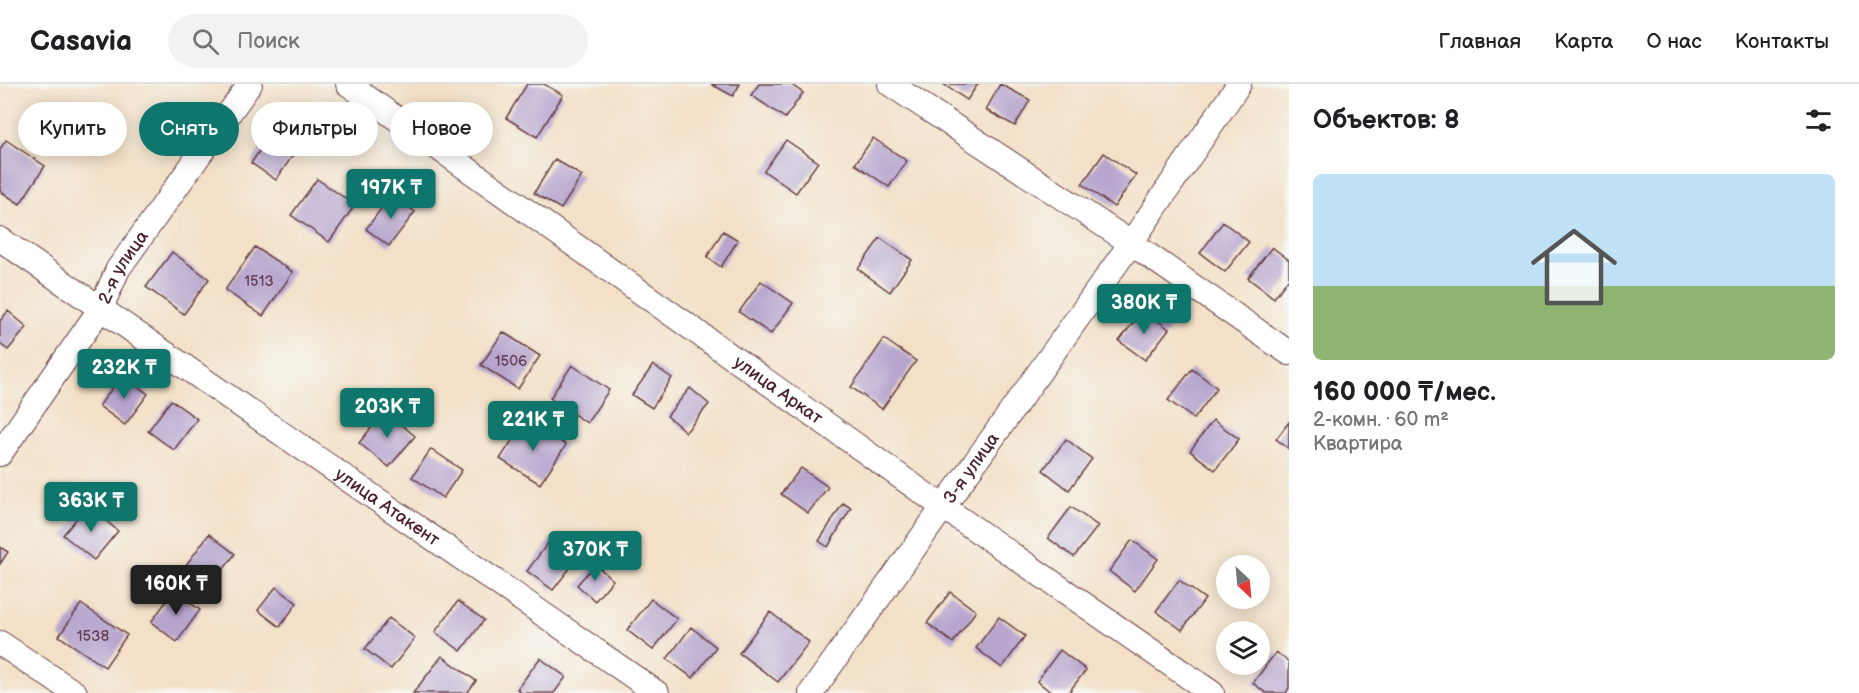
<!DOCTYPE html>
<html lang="ru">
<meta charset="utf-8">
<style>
body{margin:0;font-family:"Balsamiq Sans",sans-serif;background:#f2f2f2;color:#202124;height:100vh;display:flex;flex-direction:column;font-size:22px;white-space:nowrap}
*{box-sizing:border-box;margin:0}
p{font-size:20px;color:#757577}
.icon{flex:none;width:33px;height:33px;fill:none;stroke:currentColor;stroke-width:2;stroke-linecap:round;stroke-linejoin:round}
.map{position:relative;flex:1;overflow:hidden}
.sheet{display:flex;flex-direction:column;background:#fff;width:570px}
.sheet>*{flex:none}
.top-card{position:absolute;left:18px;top:18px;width:570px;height:54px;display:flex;gap:12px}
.needle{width:39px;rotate:154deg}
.tools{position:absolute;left:1216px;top:471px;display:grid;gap:12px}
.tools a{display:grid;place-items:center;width:54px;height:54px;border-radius:50%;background:#fff;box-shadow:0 3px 15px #0003;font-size:30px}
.price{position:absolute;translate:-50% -51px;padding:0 14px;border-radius:6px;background:#0f766e;color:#fff;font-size:20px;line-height:39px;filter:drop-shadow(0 2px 3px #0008)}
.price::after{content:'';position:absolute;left:50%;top:36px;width:18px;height:14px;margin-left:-9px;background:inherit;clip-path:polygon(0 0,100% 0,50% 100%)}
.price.current{background:#222;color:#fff}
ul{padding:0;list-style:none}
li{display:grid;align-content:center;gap:12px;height:318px;padding:0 24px}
li span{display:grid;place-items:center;height:186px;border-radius:9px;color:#555}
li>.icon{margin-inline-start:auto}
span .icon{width:108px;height:108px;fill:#fffc;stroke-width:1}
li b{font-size:26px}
h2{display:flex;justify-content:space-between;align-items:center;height:72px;padding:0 24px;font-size:26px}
.tag{padding:0 21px;border-radius:27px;background:#fff;box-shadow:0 3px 15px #0003;font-size:21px;line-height:54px}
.tag.current{background:#0f766e;color:#fff}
header{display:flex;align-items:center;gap:36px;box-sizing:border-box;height:84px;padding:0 30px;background:#fff;border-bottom:2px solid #e0e0e0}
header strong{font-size:28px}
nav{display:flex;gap:33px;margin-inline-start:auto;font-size:21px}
.search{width:420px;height:54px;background:#f2f2f2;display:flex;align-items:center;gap:15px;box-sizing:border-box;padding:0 21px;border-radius:33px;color:#757577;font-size:22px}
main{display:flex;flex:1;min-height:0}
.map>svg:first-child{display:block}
.building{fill:#b7a5ce}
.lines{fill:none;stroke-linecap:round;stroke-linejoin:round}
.minor-casing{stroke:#633c42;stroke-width:26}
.minor{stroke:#fff;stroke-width:24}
.labels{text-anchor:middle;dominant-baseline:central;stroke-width:4.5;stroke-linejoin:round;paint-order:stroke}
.number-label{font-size:15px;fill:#654054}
.street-label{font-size:18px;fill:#4a1f2b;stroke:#f6f6f2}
</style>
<header>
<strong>Casavia</strong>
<div class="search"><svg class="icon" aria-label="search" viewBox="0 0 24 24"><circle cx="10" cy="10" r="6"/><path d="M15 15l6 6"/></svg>Поиск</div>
<nav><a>Главная</a><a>Карта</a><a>О нас</a><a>Контакты</a></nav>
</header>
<main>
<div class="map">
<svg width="1289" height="609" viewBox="0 0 1289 609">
<rect width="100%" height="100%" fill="#f6f6f2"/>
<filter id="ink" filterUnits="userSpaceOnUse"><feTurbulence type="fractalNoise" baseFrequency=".0167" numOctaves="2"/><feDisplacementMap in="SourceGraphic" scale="12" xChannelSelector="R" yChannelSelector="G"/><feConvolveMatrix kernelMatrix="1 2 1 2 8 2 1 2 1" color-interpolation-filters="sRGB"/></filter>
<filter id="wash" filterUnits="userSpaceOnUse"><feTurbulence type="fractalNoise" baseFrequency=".008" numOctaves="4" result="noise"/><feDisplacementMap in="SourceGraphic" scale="24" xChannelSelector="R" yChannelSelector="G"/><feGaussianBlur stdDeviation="1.35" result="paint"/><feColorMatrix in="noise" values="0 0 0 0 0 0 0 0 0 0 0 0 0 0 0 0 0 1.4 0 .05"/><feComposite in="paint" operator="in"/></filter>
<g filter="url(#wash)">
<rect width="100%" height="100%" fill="#f3e0c6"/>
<g id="blocks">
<path class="building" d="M527,0H544L563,11L537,53L506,34Z
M711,0H740L733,12Z
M759,0H790L803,9L785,34L751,11Z
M943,0H978L967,16Z
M1000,0L1030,16L1015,42L986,26Z
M279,38L304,55L276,96L251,79Z
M873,54L907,77L889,103L855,80Z
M6,56L45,82L20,120L0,107V65Z
M786,56L818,78L796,109L764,87Z
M1104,69L1136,91L1114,123L1082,100Z
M555,75L582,92L561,125L534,109Z
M317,95L355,121L329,158L291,131Z
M392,110L415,128L389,162L366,145Z
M1223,138L1249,158L1225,188L1200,169Z
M723,147L738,156L721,183L707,173Z
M880,154L912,176L890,208L858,185Z
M255,163L293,188L263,232L225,206Z
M1272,163L1289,176V194L1274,214L1248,194Z
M172,168L209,195L184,230L146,203Z
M761,197L793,219L771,250L739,228Z
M1143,226L1169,245L1145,276L1119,257Z
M8,227L27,243L8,266L0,260V237Z
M503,248L540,272L518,305L481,281Z
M884,255L916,277L882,325L851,303Z
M572,281L609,306L587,339L550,314Z
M653,281L672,294L652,324L632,311Z
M1192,285L1217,304L1194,335L1168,316Z
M122,291L148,310L125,341L99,322Z
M690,304L709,320L686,348L667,332Z
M171,316L197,335L174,366L148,347Z
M385,327L415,352L389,383L359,359Z
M526,335L566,361L540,400L500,375Z
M1213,336L1239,355L1215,386L1190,367Z
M1289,338V365L1276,355Z
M1066,355L1092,375L1069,406L1043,386Z
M431,365L462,386L443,414L412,393Z
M801,384L828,403L808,429L781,410Z
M843,419L851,424L828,463L819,457Z
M88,421L118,447L94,476L63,451Z
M1071,423L1098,442L1074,473L1048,454Z
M209,450L235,470L212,501L186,481Z
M551,455L577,475L553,506L527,487Z
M1132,456L1158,475L1135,507L1109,487Z
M0,463L8,468L0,480Z
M595,480L613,496L595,517L577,501Z
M1179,496L1205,515L1182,546L1156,527Z
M276,503L297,519L280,543L258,526Z
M174,507L200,526L177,558L151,538Z
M950,508L976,527L953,559L927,539Z
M651,515L677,535L653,566L627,546Z
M458,517L484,536L461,567L435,548Z
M81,520L127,551L105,583L59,552Z
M770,528L809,558L778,598L739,569Z
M999,533L1025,552L1002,584L976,564Z
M389,534L415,554L391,585L365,565Z
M691,543L716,563L693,594L667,575Z
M1060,566L1086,586L1068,609H1052L1037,597Z
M1276,568L1289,578V604L1286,609H1266L1253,599Z
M442,572L476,597L467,609H413Z
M540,574L566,593L554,609H522L517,605Z"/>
</g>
</g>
<g filter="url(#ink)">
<use href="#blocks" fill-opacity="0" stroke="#633c42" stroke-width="1.5"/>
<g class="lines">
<g class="minor-casing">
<g id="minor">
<path id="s1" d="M348,0L943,423L1212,609"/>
<path d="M890,0L1131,159L1289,269"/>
<path id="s2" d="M0,155L657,609"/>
<path id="s3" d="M0,370L101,224L118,185L250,0"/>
<path d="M0,559L75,609"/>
<path id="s4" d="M811,609L1131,159L1239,0"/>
</g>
</g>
<use href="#minor" class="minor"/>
</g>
</g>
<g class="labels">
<g class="number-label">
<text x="259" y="197">1513</text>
<text x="511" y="277">1506</text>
<text x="93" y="552">1538</text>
</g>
<g class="street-label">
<text stroke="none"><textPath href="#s3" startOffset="224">2-я улица</textPath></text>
<text stroke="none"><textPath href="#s1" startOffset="528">улица Аркат</textPath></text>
<text stroke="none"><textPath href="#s4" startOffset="276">3-я улица</textPath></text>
<text stroke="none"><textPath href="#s2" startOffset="471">улица Атакент</textPath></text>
</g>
</g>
</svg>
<div class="tools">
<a><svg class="needle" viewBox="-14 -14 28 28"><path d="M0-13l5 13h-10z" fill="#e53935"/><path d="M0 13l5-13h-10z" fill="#757577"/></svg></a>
<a><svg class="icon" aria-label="layers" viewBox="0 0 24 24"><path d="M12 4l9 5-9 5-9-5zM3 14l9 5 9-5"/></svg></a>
</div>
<b class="price" style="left:391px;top:136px">197K ₸</b>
<b class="price" style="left:1144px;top:251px">380K ₸</b>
<b class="price" style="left:124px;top:316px">232K ₸</b>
<b class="price" style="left:387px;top:355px">203K ₸</b>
<b class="price" style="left:533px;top:368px">221K ₸</b>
<b class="price" style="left:91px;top:449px">363K ₸</b>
<b class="price" style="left:595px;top:498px">370K ₸</b>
<b class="price current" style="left:176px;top:532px">160K ₸</b>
<div class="top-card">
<a class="tag">Купить</a>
<a class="tag current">Снять</a>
<a class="tag">Фильтры</a>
<a class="tag">Новое</a>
</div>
</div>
<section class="sheet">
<h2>Объектов: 8<svg class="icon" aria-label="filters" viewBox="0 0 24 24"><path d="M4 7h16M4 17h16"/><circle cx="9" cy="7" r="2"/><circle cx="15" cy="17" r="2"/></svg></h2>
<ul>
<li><span style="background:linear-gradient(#bfe0f5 60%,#8fb573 0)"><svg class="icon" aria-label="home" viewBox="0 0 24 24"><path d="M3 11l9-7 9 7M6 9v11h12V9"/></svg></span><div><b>160 000 ₸/мес.</b><p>2-комн. · 60 m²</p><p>Квартира</p></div></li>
</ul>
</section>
</main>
